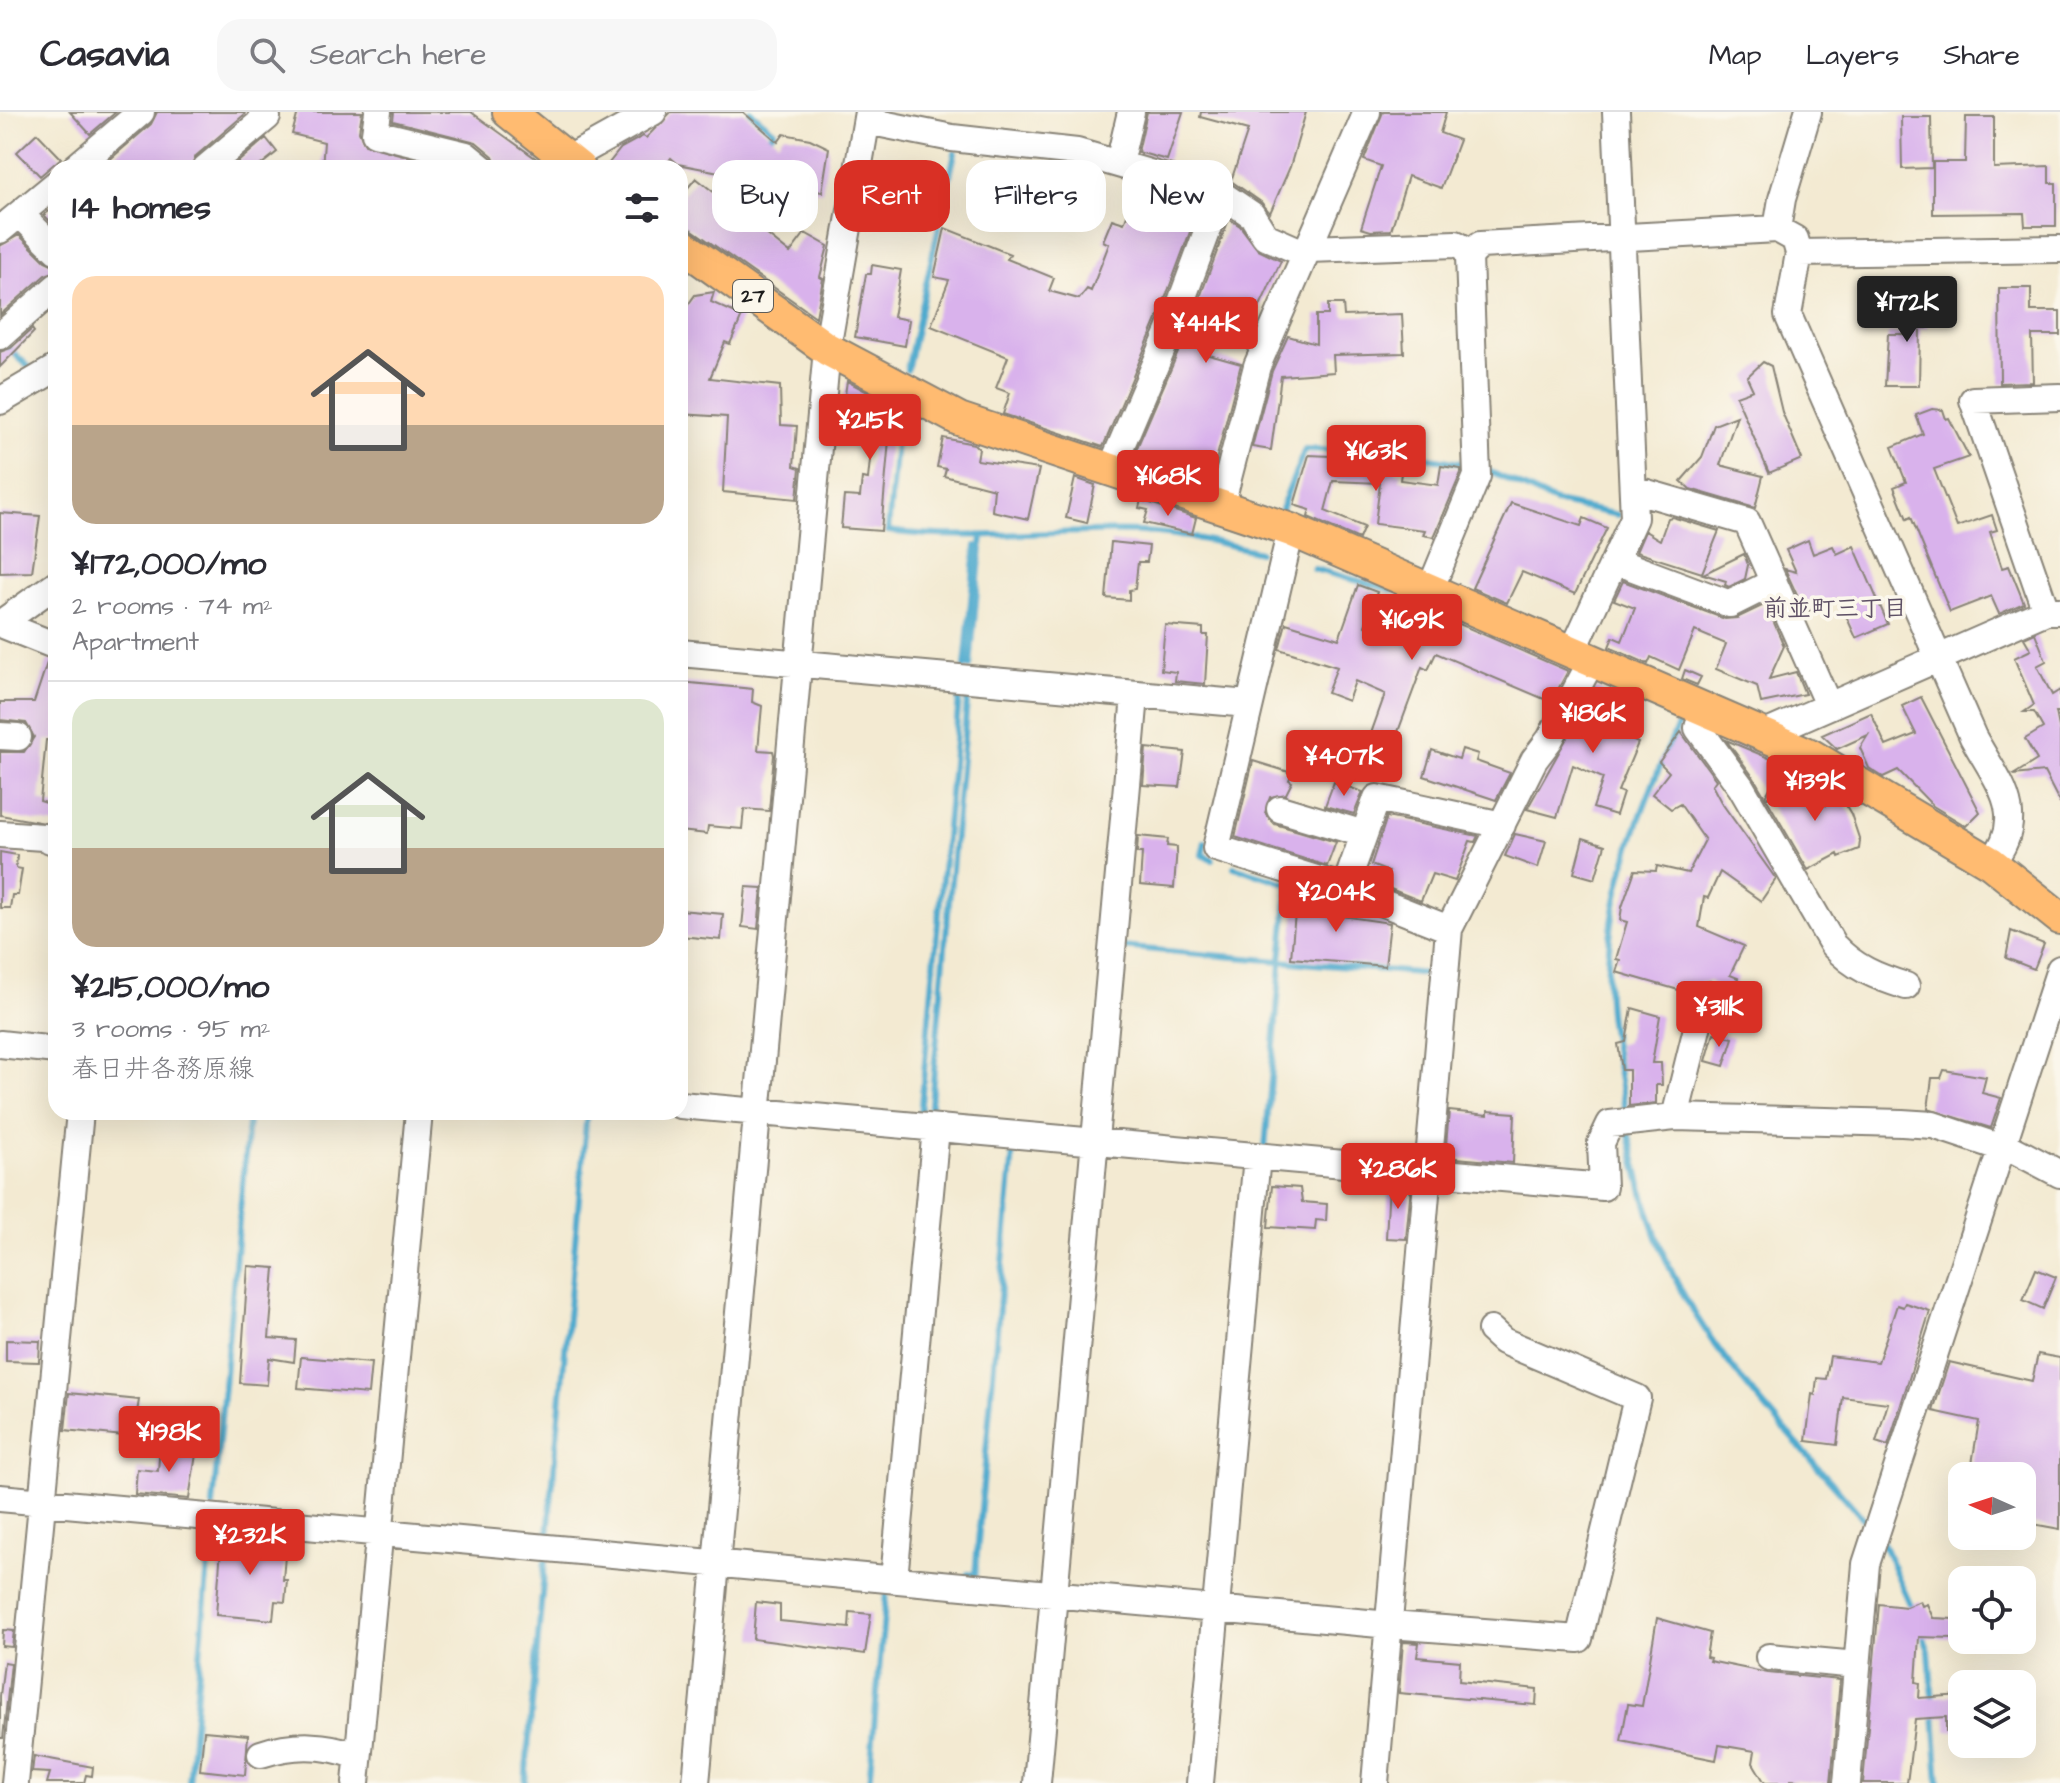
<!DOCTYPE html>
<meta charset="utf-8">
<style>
body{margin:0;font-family:"Architects Daughter","Klee One",sans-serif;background:#f7f7f7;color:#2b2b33;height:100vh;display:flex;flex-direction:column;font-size:30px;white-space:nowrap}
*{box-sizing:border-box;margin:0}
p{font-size:26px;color:#7c7c81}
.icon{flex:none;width:44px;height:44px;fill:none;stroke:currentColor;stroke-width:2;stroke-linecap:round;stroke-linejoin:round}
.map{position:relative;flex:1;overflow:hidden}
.panel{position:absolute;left:48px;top:48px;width:640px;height:960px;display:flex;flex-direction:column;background:#fff;border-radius:24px;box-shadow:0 8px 32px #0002}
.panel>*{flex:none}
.banner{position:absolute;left:712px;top:48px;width:760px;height:72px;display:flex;gap:16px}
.needle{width:52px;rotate:273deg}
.tools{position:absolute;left:1948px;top:1350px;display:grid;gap:16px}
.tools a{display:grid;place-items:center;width:88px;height:88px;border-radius:16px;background:#fff;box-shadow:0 8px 32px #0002;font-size:40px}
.price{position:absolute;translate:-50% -68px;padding:0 18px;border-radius:8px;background:#d93025;color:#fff;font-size:26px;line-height:52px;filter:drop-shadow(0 2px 4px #0008)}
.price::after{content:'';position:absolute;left:50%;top:48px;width:24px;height:18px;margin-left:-12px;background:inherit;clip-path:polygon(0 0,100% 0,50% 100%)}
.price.current{background:#222;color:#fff}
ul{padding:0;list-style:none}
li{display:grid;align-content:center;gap:16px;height:424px;padding:0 24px}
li+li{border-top:2px solid #e1e1e2}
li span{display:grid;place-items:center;height:248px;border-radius:24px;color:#555}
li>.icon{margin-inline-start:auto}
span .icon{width:144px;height:144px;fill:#fffc;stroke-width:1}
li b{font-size:34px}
h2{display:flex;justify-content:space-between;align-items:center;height:96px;padding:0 24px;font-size:34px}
.pill{padding:0 28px;border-radius:24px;background:#fff;box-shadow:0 8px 32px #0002;font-size:28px;line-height:72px}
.pill.current{background:#d93025;color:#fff}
header{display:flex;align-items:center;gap:48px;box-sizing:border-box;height:112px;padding:0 40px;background:#fff;border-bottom:2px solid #e1e1e2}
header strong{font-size:38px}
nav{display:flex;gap:44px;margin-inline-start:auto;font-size:28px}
.search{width:560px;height:72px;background:#f7f7f7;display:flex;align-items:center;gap:20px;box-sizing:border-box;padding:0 28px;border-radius:24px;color:#7c7c81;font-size:30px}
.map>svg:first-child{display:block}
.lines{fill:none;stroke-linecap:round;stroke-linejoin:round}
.stream{stroke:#50aace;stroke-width:6}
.building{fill:#d9b2ec}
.minor-casing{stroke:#888377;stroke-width:30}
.major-casing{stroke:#888377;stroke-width:36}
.minor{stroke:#fff;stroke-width:26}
.major{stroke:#ffbb71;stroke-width:32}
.labels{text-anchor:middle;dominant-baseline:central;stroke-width:7;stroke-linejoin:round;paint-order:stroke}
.shield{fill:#fbf7ec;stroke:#5f5e5a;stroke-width:2}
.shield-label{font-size:20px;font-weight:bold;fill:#1c1c1c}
.neighbourhood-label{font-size:24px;font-weight:bold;fill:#5e5065;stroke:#fbf7ec}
</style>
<header>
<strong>Casavia</strong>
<div class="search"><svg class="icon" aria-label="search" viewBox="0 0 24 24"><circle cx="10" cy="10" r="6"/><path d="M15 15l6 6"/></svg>Search here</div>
<nav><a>Map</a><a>Layers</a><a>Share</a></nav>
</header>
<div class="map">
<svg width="2060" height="1671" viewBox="0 0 2060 1671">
<rect width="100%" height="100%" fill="#fbf7ec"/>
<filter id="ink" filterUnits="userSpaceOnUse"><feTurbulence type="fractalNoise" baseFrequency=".0125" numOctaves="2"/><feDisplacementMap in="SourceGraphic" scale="16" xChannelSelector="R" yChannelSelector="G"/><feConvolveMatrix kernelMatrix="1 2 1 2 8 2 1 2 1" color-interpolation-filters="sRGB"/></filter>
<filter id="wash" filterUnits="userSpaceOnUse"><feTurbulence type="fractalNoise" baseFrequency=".006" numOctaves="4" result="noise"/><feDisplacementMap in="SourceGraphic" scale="32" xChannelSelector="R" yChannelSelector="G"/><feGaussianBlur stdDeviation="1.8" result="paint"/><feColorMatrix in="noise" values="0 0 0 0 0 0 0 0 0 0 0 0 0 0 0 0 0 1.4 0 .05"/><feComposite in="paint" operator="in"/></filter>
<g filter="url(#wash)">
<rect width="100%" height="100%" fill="#f3ead2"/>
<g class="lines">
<path class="stream" d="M751,0L774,19L767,28
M716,89L742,58
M3,231L31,257
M907,258L955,41
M899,298L888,419C977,431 1067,415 1157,421C1192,424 1225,432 1259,440
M1486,358L1555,390L1618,403
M1281,397L1305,337L1408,342L1471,353
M1314,457L1392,478
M970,554L982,424
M965,555L976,434
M1237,586L1272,437
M1205,730L1202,743L1212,747
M1234,755L1289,772L1281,847
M1121,835L1440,863
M659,1000L675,1002
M920,1003L960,576H963
M930,1003L968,579
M1626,1005C1621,970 1613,936 1609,901C1599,798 1639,699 1681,607L1637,585
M1627,1016C1637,1054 1645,1096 1660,1133C1704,1245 1796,1325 1871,1416
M1265,1036L1281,852
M213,1394L249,1000
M548,1423L587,1000
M1881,1427L1914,1501
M968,1462L975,1463L1013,1040
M1921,1518L1929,1539L1933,1590
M1934,1601L1939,1671
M189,1671L211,1418
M525,1671L545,1449
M869,1671L886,1481"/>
</g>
<g id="blocks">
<path class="building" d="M70,0H116L90,22Z
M157,0H243L245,2L196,44L190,56H100L151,12Z
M298,0H362L359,19L365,33L452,56H322L324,30L292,22Z
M394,0H471L538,48L536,56H498L493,44L476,30L393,9Z
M671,0H743L778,30L784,22L810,27L829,36L822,80L678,52L671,46L663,56H605L621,36L643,24L646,26Z
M1147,0H1183L1167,48L1138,40Z
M1201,0H1306L1290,55L1270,101L1261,90L1231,69L1248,18L1200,5Z
M1383,0H1446L1440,21L1459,28L1441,76L1408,64L1391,118L1371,119L1361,116L1381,54L1364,48Z
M1901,5H1931L1932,56L1902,57Z
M1966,5H1994V56L2049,54V71H2056V114H2025L2024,101L1933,102V50H1965Z
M37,21L61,46L40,64L17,40Z
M266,26L277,40L257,56H231Z
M696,66L790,141L805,121L828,134L820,165L823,167L816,205L691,117L680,113V85Z
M1188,89L1200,93L1159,203L1103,335L1003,302L1010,281L996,276L1008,245L931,214L949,168L934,165L945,116L1010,142L1007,147L1054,166L1049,179L1079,187L1087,177L1091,179L1109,132L1103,129L1112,107L1124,111L1127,103L1146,110L1149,101L1170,107L1173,100L1182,103Z
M56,94V115L44,103Z
M1229,107L1240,114L1258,138L1281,149L1254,207L1220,194L1202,241L1241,252L1210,371L1133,345L1189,215Z
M19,123L45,149L56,154V159L45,163L0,203V134Z
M872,153L901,158L893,205L909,208L905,234L855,225L866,162H871Z
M1999,176H2031V199H2060V223H2032L2033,270L2000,271Z
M1905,179L1927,180V216H1920L1919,274H1885L1888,222H1904Z
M714,180L711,190L742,204L730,232L725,230L710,266L780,274L781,313L797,314L794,354L800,356L797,387L723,380L727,305L680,302V204L695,183Z
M1328,192H1343L1344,204L1402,202L1404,241L1333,243L1334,260L1281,264L1271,338L1252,335L1272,259L1288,224L1316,232V203H1328Z
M32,217L34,220L0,255V240L11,236Z
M1763,250L1771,254L1782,300L1802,347L1769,361L1736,284L1753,278L1747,265Z
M847,269L892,293L881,419L841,416L844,384L860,385L862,366L868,367L873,320L861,319L863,300L844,289Z
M1932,297L1943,298L1946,307L1949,306L1969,345L1934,357L1957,415L1992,403L1997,418L1990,420L2002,456L2009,454L2024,491L1999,502L1991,484L1950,500L1911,405L1907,407L1894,375L1906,370L1892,335L1923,322L1916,303Z
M1737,304L1720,353L1763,364L1755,396L1690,377L1681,369L1702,345L1714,313Z
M943,326L974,332L979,337L977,348L1039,357L1028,407L992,399L994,377L944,364L946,357L937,355Z
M1309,343L1396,347L1395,360L1401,361L1400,368L1438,373L1441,354L1461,357V361L1434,425L1423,423L1425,418L1375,412L1380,371L1333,369L1325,399L1364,415L1359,427L1308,405L1310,398L1294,393Z
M1075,366L1095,373L1087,411L1066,406Z
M1141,388L1196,406L1192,422L1144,411L1148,398L1139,396Z
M1511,391L1581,414L1584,406L1607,416L1575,482L1522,460L1507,491L1472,476Z
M0,401L40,404L32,460L0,461Z
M1672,405L1719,419L1702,461L1636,440L1645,419L1660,428L1668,406Z
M1808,428L1813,442L1833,434L1837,442L1854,434L1888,512L1856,526L1838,486L1805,501L1785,457L1796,460L1786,438Z
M1111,430L1149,434L1147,450H1138L1135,477L1129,478V488L1106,486Z
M1744,442L1748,453L1745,467L1729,475L1725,473L1726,469L1703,462Z
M1623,469L1725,507L1737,506L1766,492L1784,534L1769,567L1796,560L1805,582L1761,591L1757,574L1716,557L1726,532L1695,519L1679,558L1651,545L1648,552L1609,535L1613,525L1622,529L1635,496L1614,488Z
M1358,473L1377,480L1365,514L1398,526L1413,492L1568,559L1551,590L1436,541L1428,558L1422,555L1386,652L1363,644L1385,582L1355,569L1348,589L1327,581L1337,555L1279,537L1286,511L1339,527Z
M1165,513L1203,516V523H1208L1205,572L1175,569L1176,560L1161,558Z
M2035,521L2046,549L2037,554L2052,583L2060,578V600H2056L2060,620V691L2044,660L2013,663L2037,648L2025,627L2043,616L2034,600H2024L2034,593L2014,546L2031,538L2024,526Z
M48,548L56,550V628H46L40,689L56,694V713L0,703V640H24L34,625L26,611L0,608V590H34Z
M1685,558L1701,565L1697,573L1682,567Z
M680,570L753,577L752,590L762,594L758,638L773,639L774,643L769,699L744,697L742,717L708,714L707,722L680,719Z
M1595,576L1641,601L1627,626L1638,631L1618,679L1623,681L1616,703L1593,696L1603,666L1573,653L1557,705L1527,697Z
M1921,585L1980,700L1966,714L1933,694L1898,658L1883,665L1869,656L1860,636L1868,623L1837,637L1822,623L1871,601L1886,634L1916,622L1902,594Z
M1681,620L1716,668L1712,673L1721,690L1776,767L1761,789L1720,760L1708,786L1704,785L1699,815L1744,834L1730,863L1738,866L1730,893L1720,890V879L1710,869L1694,872L1689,881L1616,860L1620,848L1616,847L1627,810L1620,808L1622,795L1635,758L1656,759L1657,754L1688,761L1705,728L1680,692L1671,697L1652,682L1669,660L1659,650Z
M1726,628L1783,652L1765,685L1754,666Z
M1146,636L1185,640L1180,675L1143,673Z
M1462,637L1478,642L1476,649L1510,661L1496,688L1424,664L1432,638L1459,647Z
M1253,649L1292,661L1289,668L1292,670L1286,682L1270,685L1265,701L1275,712L1336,730L1327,754L1235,725Z
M1809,664L1826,693L1834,680L1839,682L1851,702L1860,729L1859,737L1839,745L1838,742L1808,758L1766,686Z
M1334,670L1363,680L1354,702L1325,694Z
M1387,705L1478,724L1475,730L1470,729L1455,769L1432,762L1421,789L1383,774L1389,760L1371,753Z
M1515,722L1546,729L1538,756L1505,744Z
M1138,724L1168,727L1167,734L1177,735L1174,776L1140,773L1142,741H1137Z
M1583,726L1605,733L1595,767L1574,761Z
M0,740L17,743L16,756L22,757L18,783H12L10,796H0Z
M746,775L762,776L758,817L742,815Z
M1297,778L1336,790L1335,803L1390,811L1385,854L1291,846Z
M680,798L723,802L721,828L680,824Z
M2011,819L2044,832L2034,857L2006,846Z
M1632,896L1660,904L1652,951H1661L1662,973H1656V991L1629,994V958H1622L1618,932L1626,930Z
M1714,921L1733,926L1724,954L1706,949Z
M1944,958L1986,965L1982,981L2001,986L1991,1016L1928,997L1932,966H1941Z
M1449,999L1488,1003V999L1515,1001L1513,1051L1445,1045Z
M1389,1072L1411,1074L1406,1127L1386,1126Z
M1272,1074L1300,1076L1302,1090L1327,1092L1326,1109L1316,1108L1315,1118L1268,1115Z
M248,1154L275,1156L269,1226L296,1228L294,1250L269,1246L267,1273L240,1271Z
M2036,1157L2056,1165L2043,1197L2023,1188Z
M1905,1191L1930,1199L1888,1334L1876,1330L1888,1291L1843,1285L1837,1333L1806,1329L1812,1282L1815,1283L1817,1266L1826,1267L1830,1244L1878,1250L1897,1193L1903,1195Z
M6,1228L40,1229L39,1250L6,1249Z
M2038,1242L2060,1246V1417L2022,1410V1364H1970L1979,1309L1933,1299L1949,1250L2032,1269Z
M301,1245L371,1251L368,1282L298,1276Z
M69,1281L139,1288L133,1325L65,1318Z
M160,1332L197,1336L189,1387L135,1382L137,1357L158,1359Z
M222,1422L282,1428L281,1443H285L283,1468H287L285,1490L275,1489L273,1508L216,1503Z
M1920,1489L1922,1494L1927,1492L1933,1506L1954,1507V1526L1919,1525L1916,1570L1920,1571L1919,1586L1962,1583V1619H1946V1605L1915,1607L1907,1671H1863L1879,1492L1906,1495Z
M756,1490L780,1493V1509L849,1516L850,1500L871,1502L865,1542L753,1527Z
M1657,1506L1710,1521L1706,1545L1710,1546L1709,1549L1768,1561L1840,1568L1831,1671L1791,1668V1671H1765L1753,1651L1755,1639L1719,1633L1716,1648L1621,1629L1628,1592L1642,1594Z
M3,1518L14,1519L12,1535L2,1534Z
M1403,1530L1419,1531L1417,1545L1460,1549L1459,1569L1537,1577L1536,1593L1399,1581Z
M4,1550L11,1551L3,1626H0V1584Z
M204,1619L248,1623L245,1663L200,1658Z
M34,1644L93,1655L92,1664L86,1663L84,1671H47L50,1661L32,1660Z"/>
</g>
</g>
<g filter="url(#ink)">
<use href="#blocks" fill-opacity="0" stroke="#888377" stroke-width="2"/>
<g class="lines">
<g class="minor-casing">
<path id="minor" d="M378,0L375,21L466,43L482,56
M1808,0L1782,87L1777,117L1795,127L1799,141L1788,203L1973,625C1998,671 2030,703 1991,751
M867,9L952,26L1077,40L1221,82L1252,103L1265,124L1306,142
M1119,51L1131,0
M75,56L141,0
M206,56L267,5L262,0
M552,56L653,0
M20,102L56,138
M0,118L56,72
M1308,137L1456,132L1472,141
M1799,141L2060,137
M0,224L56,175
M0,289L56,256
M1111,357L1174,209L1221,82
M1633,377L1747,410L1828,593
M1221,393L1257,254L1367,0
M1291,418L1216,736L1345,776L1449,817
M1615,449L1730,492L1774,470
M1430,478L1477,364L1469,145L1480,133L1777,117
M2046,499L1973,288L2060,285
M0,512L56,472
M1,512L56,534
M1573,539L1634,406L1616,0
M680,541L1248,592
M1703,597L1698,616L1741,675L1833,833C1854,856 1877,865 1906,874
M1765,622L2046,499H2060
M0,624L18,625
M1280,697L1364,722
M0,722L43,725L56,730
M1345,776L1377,686L1502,713
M0,932L56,938
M680,993L1603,1075L1601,1031L1610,1012L1675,1005L1902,1011L1933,1013L2002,1036
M1675,1005L1705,884
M2003,1032L2060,1062
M0,1386L1390,1513L1579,1527L1637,1286L1503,1229L1491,1218
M894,1467L936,1016
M1769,1545L1857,1553
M261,1642C293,1631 327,1632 358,1644
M15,1671L80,1000
M356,1671L419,1000
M696,1671L827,237L868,0
M1037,1671L1135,584
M1200,1671L1257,1044
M1375,1671L1449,817L1534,648L1550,627L1592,548
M1847,1671L1866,1452L2060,857"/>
</g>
<g class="major-casing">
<path id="major" d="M509,0L579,56
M680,132L827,237L959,307L1291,418L1810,643L1991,751L2060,806"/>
</g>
<use href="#minor" class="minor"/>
<use href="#major" class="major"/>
</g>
</g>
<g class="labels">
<rect class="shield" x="733" y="168" width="40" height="32" rx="6"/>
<g class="shield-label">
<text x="753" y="184">27</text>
</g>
<g class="neighbourhood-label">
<text x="1835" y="497">前並町三丁目</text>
</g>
</g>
</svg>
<div class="tools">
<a><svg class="needle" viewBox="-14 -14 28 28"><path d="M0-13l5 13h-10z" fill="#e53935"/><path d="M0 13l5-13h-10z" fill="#7c7c81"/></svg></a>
<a><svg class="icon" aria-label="locate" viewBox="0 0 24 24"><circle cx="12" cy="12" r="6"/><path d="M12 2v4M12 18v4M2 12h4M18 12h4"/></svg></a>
<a><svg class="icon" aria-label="layers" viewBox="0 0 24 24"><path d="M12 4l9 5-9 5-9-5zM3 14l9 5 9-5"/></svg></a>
</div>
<b class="price current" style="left:1907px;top:232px">¥172K</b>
<b class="price" style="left:1206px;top:253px">¥414K</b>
<b class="price" style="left:870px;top:350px">¥215K</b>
<b class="price" style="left:1376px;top:381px">¥163K</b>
<b class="price" style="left:1168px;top:406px">¥168K</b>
<b class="price" style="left:1412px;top:550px">¥169K</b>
<b class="price" style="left:1593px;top:643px">¥186K</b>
<b class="price" style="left:1344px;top:686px">¥407K</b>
<b class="price" style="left:1815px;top:711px">¥139K</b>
<b class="price" style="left:1336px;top:822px">¥204K</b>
<b class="price" style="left:1719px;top:937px">¥311K</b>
<b class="price" style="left:1398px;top:1099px">¥286K</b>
<b class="price" style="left:169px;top:1362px">¥198K</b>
<b class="price" style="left:250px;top:1465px">¥232K</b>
<div class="banner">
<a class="pill">Buy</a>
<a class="pill current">Rent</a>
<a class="pill">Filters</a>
<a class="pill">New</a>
</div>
<section class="panel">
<h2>14 homes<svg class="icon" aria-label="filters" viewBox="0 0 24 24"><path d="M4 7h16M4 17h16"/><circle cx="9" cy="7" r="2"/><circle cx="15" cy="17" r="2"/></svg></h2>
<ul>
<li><span style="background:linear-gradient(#ffd9b3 60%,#b9a48a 0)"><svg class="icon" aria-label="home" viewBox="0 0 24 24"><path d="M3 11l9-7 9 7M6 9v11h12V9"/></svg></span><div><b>¥172,000/mo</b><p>2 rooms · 74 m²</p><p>Apartment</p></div></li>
<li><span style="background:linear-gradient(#dfe7d0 60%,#b9a48a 0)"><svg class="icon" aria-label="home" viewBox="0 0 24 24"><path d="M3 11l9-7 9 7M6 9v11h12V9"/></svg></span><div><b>¥215,000/mo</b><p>3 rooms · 95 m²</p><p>春日井各務原線</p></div></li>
</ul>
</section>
</div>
